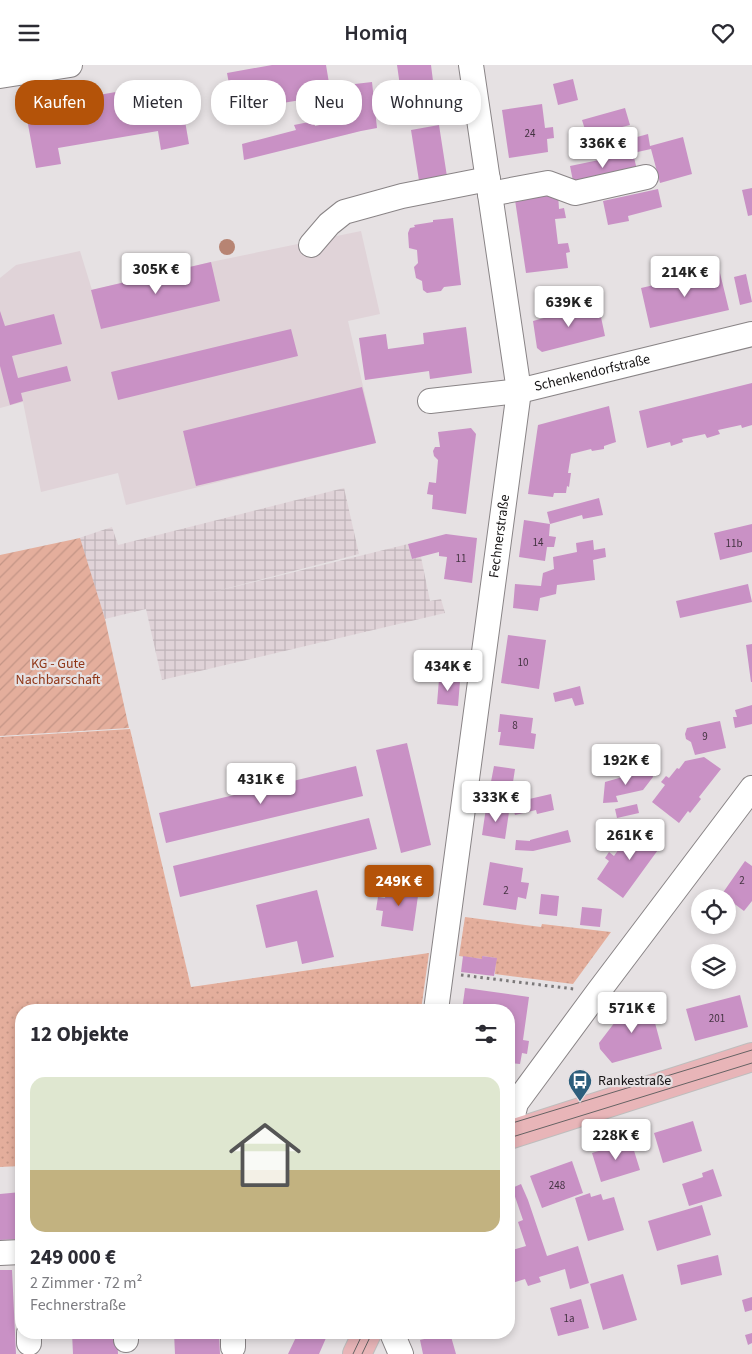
<!DOCTYPE html>
<html lang="de">
<meta charset="utf-8">
<style>
body{margin:0;font-family:"Source Sans 3",sans-serif;background:#f2f2f3;color:#2b2b33;height:100vh;display:flex;flex-direction:column;font-size:19px;white-space:nowrap}
*{box-sizing:border-box;margin:0}
p{font-size:16px;color:#7c7c81}
.icon{flex:none;width:28px;height:28px;fill:none;stroke:currentColor;stroke-width:2;stroke-linecap:round;stroke-linejoin:round}
.map{position:relative;flex:1;overflow:hidden}
.side{position:absolute;left:15px;top:939px;width:500px;height:335px;display:flex;flex-direction:column;background:#fff;border-radius:20px;box-shadow:0 2px 8px #0003}
.side>*{flex:none}
.hud{position:absolute;left:15px;top:15px;width:500px;height:45px;display:flex;gap:10px}
.buttons{position:absolute;left:691px;top:824px;display:grid;gap:10px}
.buttons a{display:grid;place-items:center;width:45px;height:45px;border-radius:50%;background:#fff;box-shadow:0 2px 8px #0003;font-size:25px}
.price{position:absolute;translate:-50% -42px;padding:0 11px;border-radius:5px;background:#fff;color:#222;font-size:16px;line-height:32px;filter:drop-shadow(0 1px 2px #0008)}
.price::after{content:'';position:absolute;left:50%;top:30px;width:15px;height:11px;margin-left:-8px;background:inherit;clip-path:polygon(0 0,100% 0,50% 100%)}
.price.selected{background:#b45309;color:#fff}
ul{padding:0;list-style:none}
li{display:grid;align-content:center;gap:10px;height:265px;padding:0 15px}
li span{display:grid;place-items:center;height:155px;border-radius:15px;color:#555}
li>.icon{margin-inline-start:auto}
span .icon{width:90px;height:90px;fill:#fffc;stroke-width:1}
li b{font-size:21px}
h2{display:flex;justify-content:space-between;align-items:center;height:60px;padding:0 15px;font-size:21px}
.tag{padding:0 18px;border-radius:20px;background:#fff;box-shadow:0 2px 8px #0003;font-size:18px;line-height:45px}
.tag.selected{background:#b45309;color:#fff}
header{display:flex;justify-content:space-between;align-items:center;height:65px;padding:0 15px;background:#fff;font-size:22px;font-weight:600}
.map>svg:first-child{display:block}
.built{fill:#e0d3d8}
.industrial{fill:url(#industrial-grid)}
.grass{fill:url(#grass-dots)}
.garden{fill:url(#garden-furrows)}
.building{fill:#c991c5}
.lines{fill:none;stroke-linecap:round;stroke-linejoin:round}
.minor-casing{stroke:#898486;stroke-width:26}
.major-casing{stroke:#bebdbd;stroke-width:30}
.path{stroke:#7c797a;stroke-width:3;stroke-dasharray:2.5 4;stroke-linecap:butt}
.minor{stroke:#fff;stroke-width:24}
.major{stroke:#e8b5b8;stroke-width:28}
.tram{stroke:#666364;stroke-width:1}
.tree{fill:#b78473}
.labels{text-anchor:middle;dominant-baseline:central;stroke-width:4.5;stroke-linejoin:round;paint-order:stroke}
.number-label{font-size:11px;fill:#433341}
.street-label{font-size:14px;fill:#161415;stroke:#e6e1e3}
.park-label{font-size:14px;fill:#903718;stroke:#e6e1e3}
.poi-label{font-size:14px;fill:#161415;stroke:#e6e1e3;text-anchor:start}
</style>
<header><svg class="icon" aria-label="menu" viewBox="0 0 24 24"><path d="M4 6h16M4 12h16M4 18h16"/></svg>Homiq<svg class="icon" aria-label="heart" viewBox="0 0 24 24"><path d="M12 20l-8-8c-3-5 5-10 8-4 3-6 11-1 8 4z"/></svg></header>
<div class="map">
<svg width="752" height="1289" viewBox="0 0 752 1289">
<defs>
<pattern id="industrial-grid" width="8" height="8" patternUnits="userSpaceOnUse" patternTransform="scale(1.25)"><rect width="8" height="8" fill="#e0d3d8"/><path d="M0 4h8M4 0v8" fill="none" stroke="#bfb4b8"/></pattern>
<pattern id="grass-dots" width="8" height="8" patternUnits="userSpaceOnUse" patternTransform="scale(1.25)"><rect width="8" height="8" fill="#e4ae9c"/><path d="M2 2h.1M6 6h.1" fill="none" stroke="#c39586" stroke-width="1.8" stroke-linecap="round"/></pattern>
<pattern id="garden-furrows" width="10" height="10" patternUnits="userSpaceOnUse" patternTransform="scale(1.25)"><rect width="10" height="10" fill="#e4ae9c"/><path d="M-1 1l2-2M0 10L10 0M9 11l2-2" fill="none" stroke="#c39586"/></pattern>
</defs>
<rect width="100%" height="100%" fill="#e6e1e3"/>
<path class="built" d="M361,166L380,249L348,256L376,378L126,440L118,408L41,427L23,337L0,343V213L16,200L80,186L92,225L211,197Z"/>
<path class="industrial" d="M344,423L359,489L213,527L408,479L412,494L421,492L430,536L441,534L445,548L162,615L146,544L105,554L76,474L112,462L118,480Z"/>
<path class="grass" d="M130,664L191,922L429,888L421,945H21V1101L0,1102V672Z
M465,852L541,862L542,859L611,867L573,919L495,909L496,893L482,891V894L459,891Z"/>
<path class="garden" d="M80,473L105,554L129,663L0,671V490Z"/>
<path class="building" d="M272,0H326L331,30L234,46L227,8Z
M397,0H431L434,24L401,28Z
M573,14L578,35L558,40L553,19Z
M178,16L189,79L161,85L158,66L58,83L61,99L36,103L25,43Z
M372,17L377,63L361,66L244,95L242,79L296,65L294,60L314,56L315,61L359,51L355,19Z
M542,39L545,63L553,62L554,73L547,74L548,87L509,93L502,45Z
M625,43L630,60L587,71L582,55Z
M439,60L448,118L420,122L411,65Z
M648,69L650,81L683,72L692,109L660,118L651,84L633,88L630,74Z
M633,88L637,105L574,121L570,101Z
M752,123V150L748,151L742,125Z
M658,124L662,142L628,151L629,156L608,160L603,136Z
M558,129L559,144L564,143L566,153L555,154L558,179L568,178L570,187L566,188L568,203L526,208L515,135Z
M453,153L461,220L444,222L441,226L427,228L423,225L422,216L416,213L414,202L418,198L417,185L409,183L408,168L410,163L415,162L414,160L433,157V155Z
M211,197L220,236L101,264L91,225Z
M705,203L706,207L719,204L729,245L650,263L641,223L689,212L688,207Z
M746,209L752,237L740,240L734,212Z
M598,238L605,271L542,287L537,283L533,256Z
M0,246L5,261L54,249L62,279L12,291L18,313L67,301L71,316L21,328L23,336L10,340L0,301Z
M466,262L472,308L430,314L429,306L365,315L359,273L386,269L388,284L424,279L423,268Z
M291,264L298,291L118,335L111,307Z
M752,318V360L742,363L741,360L718,365L720,369L707,373L705,369L682,374L683,377L671,381L670,377L647,383L639,346Z
M362,322L376,378L196,421L183,366Z
M609,341L616,377L604,381V384L592,386L591,384L571,389L568,408H571L569,422L567,421L566,428H554L553,432L528,429L538,360Z
M471,363L476,369L466,449L432,444L433,430L427,429L429,417L436,418L438,395L434,391L433,386L435,382H440L438,367Z
M599,433L603,450L583,454L582,450L550,459L547,447Z
M524,455L550,459L549,471L556,472L554,482H547L545,496L519,492Z
M752,459V487L720,495L714,468Z
M446,469L477,473L472,518L444,514L447,492L439,491V487L412,494L408,479Z
M593,475L594,485L605,483L606,492L593,495L595,515L557,520L556,529L540,533L538,546L513,543L515,519L541,521L543,508L554,504L553,492L577,487L576,478Z
M748,519L752,537L680,553L676,536Z
M508,570L546,575L539,624L501,618Z
M752,579V617H751L746,580Z
M439,614L460,616L458,641L437,639Z
M580,621L584,639L575,641L572,633L555,637L553,628Z
M752,640V659L735,663L733,652H737L735,645Z
M500,649L533,653L531,668L536,669L534,684L499,680L501,667H498Z
M720,656L726,683L695,690L691,677L686,674L685,669L687,663Z
M407,678L431,780L401,788L376,685Z
M704,692L721,704L699,732L701,734L690,748L688,746L679,758L652,737L665,720L661,717L666,711L669,713L677,703L679,704L685,696Z
M356,701L363,731L166,778L159,748Z
M494,701L515,704L511,730L489,727Z
M651,704L653,712L643,725L616,731L618,737L603,738L605,717Z
M551,729L554,745L537,749L536,745L515,750L512,738Z
M637,739L639,748L617,753L615,744Z
M486,743L509,747L505,774L482,770Z
M369,753L377,784L180,832L173,801Z
M637,758L663,778L623,833L597,814L609,796L605,793L609,787L614,791Z
M568,765L571,777L533,786L515,785L516,775L530,776V775Z
M745,796L752,801V836L744,846L728,834V832L722,829Z
M490,797L523,803L521,817L529,818L526,834L518,832L516,845L483,840Z
M387,819L419,824L413,866L381,861L383,846L376,845L378,832L385,833Z
M317,825L334,892L302,899L297,876L266,883L256,840Z
M541,829L559,831L557,851L539,849Z
M582,842L602,844L600,862L580,860Z
M463,891L482,894V891L497,893L494,911L461,907Z
M465,923L529,932L523,975L529,976L527,989L522,988L520,999L509,998V945H462Z
M740,930L748,962L695,976L686,944Z
M634,932L651,943L662,984L612,998L600,984L599,978Z
M693,1056L702,1086L663,1098L654,1068Z
M631,1076L640,1105L601,1117L592,1088Z
M572,1096L583,1128L542,1143L530,1111Z
M713,1104L722,1131L689,1141L682,1119L703,1112L702,1108Z
M521,1119L528,1135L547,1191L578,1181L589,1218L570,1224L565,1204L539,1212L541,1217L528,1221L525,1214L509,1219V1186L526,1181L518,1157L523,1155L512,1123Z
M21,1127V1174L0,1175V1129Z
M590,1128L591,1132L601,1129L603,1135L614,1132L624,1165L588,1176L575,1133Z
M702,1140L711,1170L657,1186L648,1156Z
M718,1190L722,1210L681,1220L677,1200Z
M0,1205H12L16,1289H0Z
M623,1209L637,1255L603,1265L590,1219Z
M752,1232V1245L745,1247L742,1235Z
M581,1234L589,1263L558,1271L550,1243Z
M72,1268H117L118,1289H73Z
M174,1268H219L220,1289H175Z
M298,1268H314L326,1273L319,1289H288Z
M450,1268L456,1289H423L420,1275Z
M752,1268V1278L748,1280L745,1270Z"/>
<g class="lines">
<g class="minor-casing">
<g id="minor">
<path d="M0,11L70,0"/>
<path d="M490,129L548,118L575,128L646,112"/>
<path d="M311,180L329,159L344,147L402,131L488,114"/>
<path id="s1" d="M430,336L519,326L752,269"/>
<path id="s2" d="M436,945L519,326L471,0"/>
<path d="M514,1067L511,1058L516,1038L598,927L752,723"/>
<path d="M0,1188L21,1187"/>
<path d="M29,1268V1278"/>
<path d="M126,1268V1275"/>
<path d="M233,1268V1282"/>
<path d="M392,1268L401,1289"/>
</g>
</g>
<g class="major-casing">
<path id="major" d="M509,1070L752,992
M357,1289L367,1268"/>
</g>
<path class="path" d="M461,910L574,924"/>
<use href="#minor" class="minor"/>
<use href="#major" class="major"/>
<path class="tram" d="M509,1059L752,985
M509,1073L752,998
M353,1289L363,1268
M362,1289L372,1268"/>
</g>
<circle class="tree" cx="227" cy="182" r="8"/>
<defs>
<g id="bus-pin" transform="scale(1.25)"><path d="M0 17L-7.5 6A9.5 9.5 0 1 1 7.5 6Z" fill="#2c5e7c" stroke="#e6e1e3"/><path d="M-5-6H5V4H4V6H2V4H-2V6H-4V4H-5ZM-3.5-4V0h7V-4ZM-3.5 1.2v1.5H-2V1.2ZM2 1.2v1.5H3.5V1.2Z" fill="#fff"/></g>
</defs>
<g fill-rule="evenodd">
<use href="#bus-pin" x="580" y="1016"/>
</g>
<g class="labels">
<g class="number-label">
<text x="530" y="68">24</text>
<text x="538" y="477">14</text>
<text x="734" y="478">11b</text>
<text x="461" y="493">11</text>
<text x="523" y="597">10</text>
<text x="515" y="660">8</text>
<text x="705" y="671">9</text>
<text x="742" y="815">2</text>
<text x="506" y="825">2</text>
<text x="717" y="953">201</text>
<text x="557" y="1120">248</text>
<text x="569" y="1253">1a</text>
</g>
<g class="street-label">
<text stroke="none"><textPath href="#s1" startOffset="165">Schenkendorfstraße</textPath></text>
<text stroke="none"><textPath href="#s2" startOffset="478">Fechnerstraße</textPath></text>
</g>
<g class="park-label">
<text x="58" y="599">KG - Gute<tspan x="58" dy="16">Nachbarschaft</tspan></text>
</g>
<g class="poi-label">
<text x="598" y="1016">Rankestraße</text>
</g>
</g>
</svg>
<div class="buttons">
<a><svg class="icon" aria-label="locate" viewBox="0 0 24 24"><circle cx="12" cy="12" r="6"/><path d="M12 2v4M12 18v4M2 12h4M18 12h4"/></svg></a>
<a><svg class="icon" aria-label="layers" viewBox="0 0 24 24"><path d="M12 4l9 5-9 5-9-5zM3 14l9 5 9-5"/></svg></a>
</div>
<b class="price" style="left:603px;top:104px">336K €</b>
<b class="price" style="left:156px;top:230px">305K €</b>
<b class="price" style="left:685px;top:233px">214K €</b>
<b class="price" style="left:569px;top:263px">639K €</b>
<b class="price" style="left:448px;top:627px">434K €</b>
<b class="price" style="left:626px;top:721px">192K €</b>
<b class="price" style="left:261px;top:740px">431K €</b>
<b class="price" style="left:496px;top:758px">333K €</b>
<b class="price" style="left:630px;top:796px">261K €</b>
<b class="price selected" style="left:399px;top:842px">249K €</b>
<b class="price" style="left:632px;top:969px">571K €</b>
<b class="price" style="left:616px;top:1096px">228K €</b>
<div class="hud">
<a class="tag selected">Kaufen</a>
<a class="tag">Mieten</a>
<a class="tag">Filter</a>
<a class="tag">Neu</a>
<a class="tag">Wohnung</a>
</div>
<section class="side">
<h2>12 Objekte<svg class="icon" aria-label="filters" viewBox="0 0 24 24"><path d="M4 7h16M4 17h16"/><circle cx="9" cy="7" r="2"/><circle cx="15" cy="17" r="2"/></svg></h2>
<ul>
<li><span style="background:linear-gradient(#dfe7d0 60%,#c2b280 0)"><svg class="icon" aria-label="home" viewBox="0 0 24 24"><path d="M3 11l9-7 9 7M6 9v11h12V9"/></svg></span><div><b>249 000 €</b><p>2 Zimmer · 72 m²</p><p>Fechnerstraße</p></div></li>
</ul>
</section>
</div>
